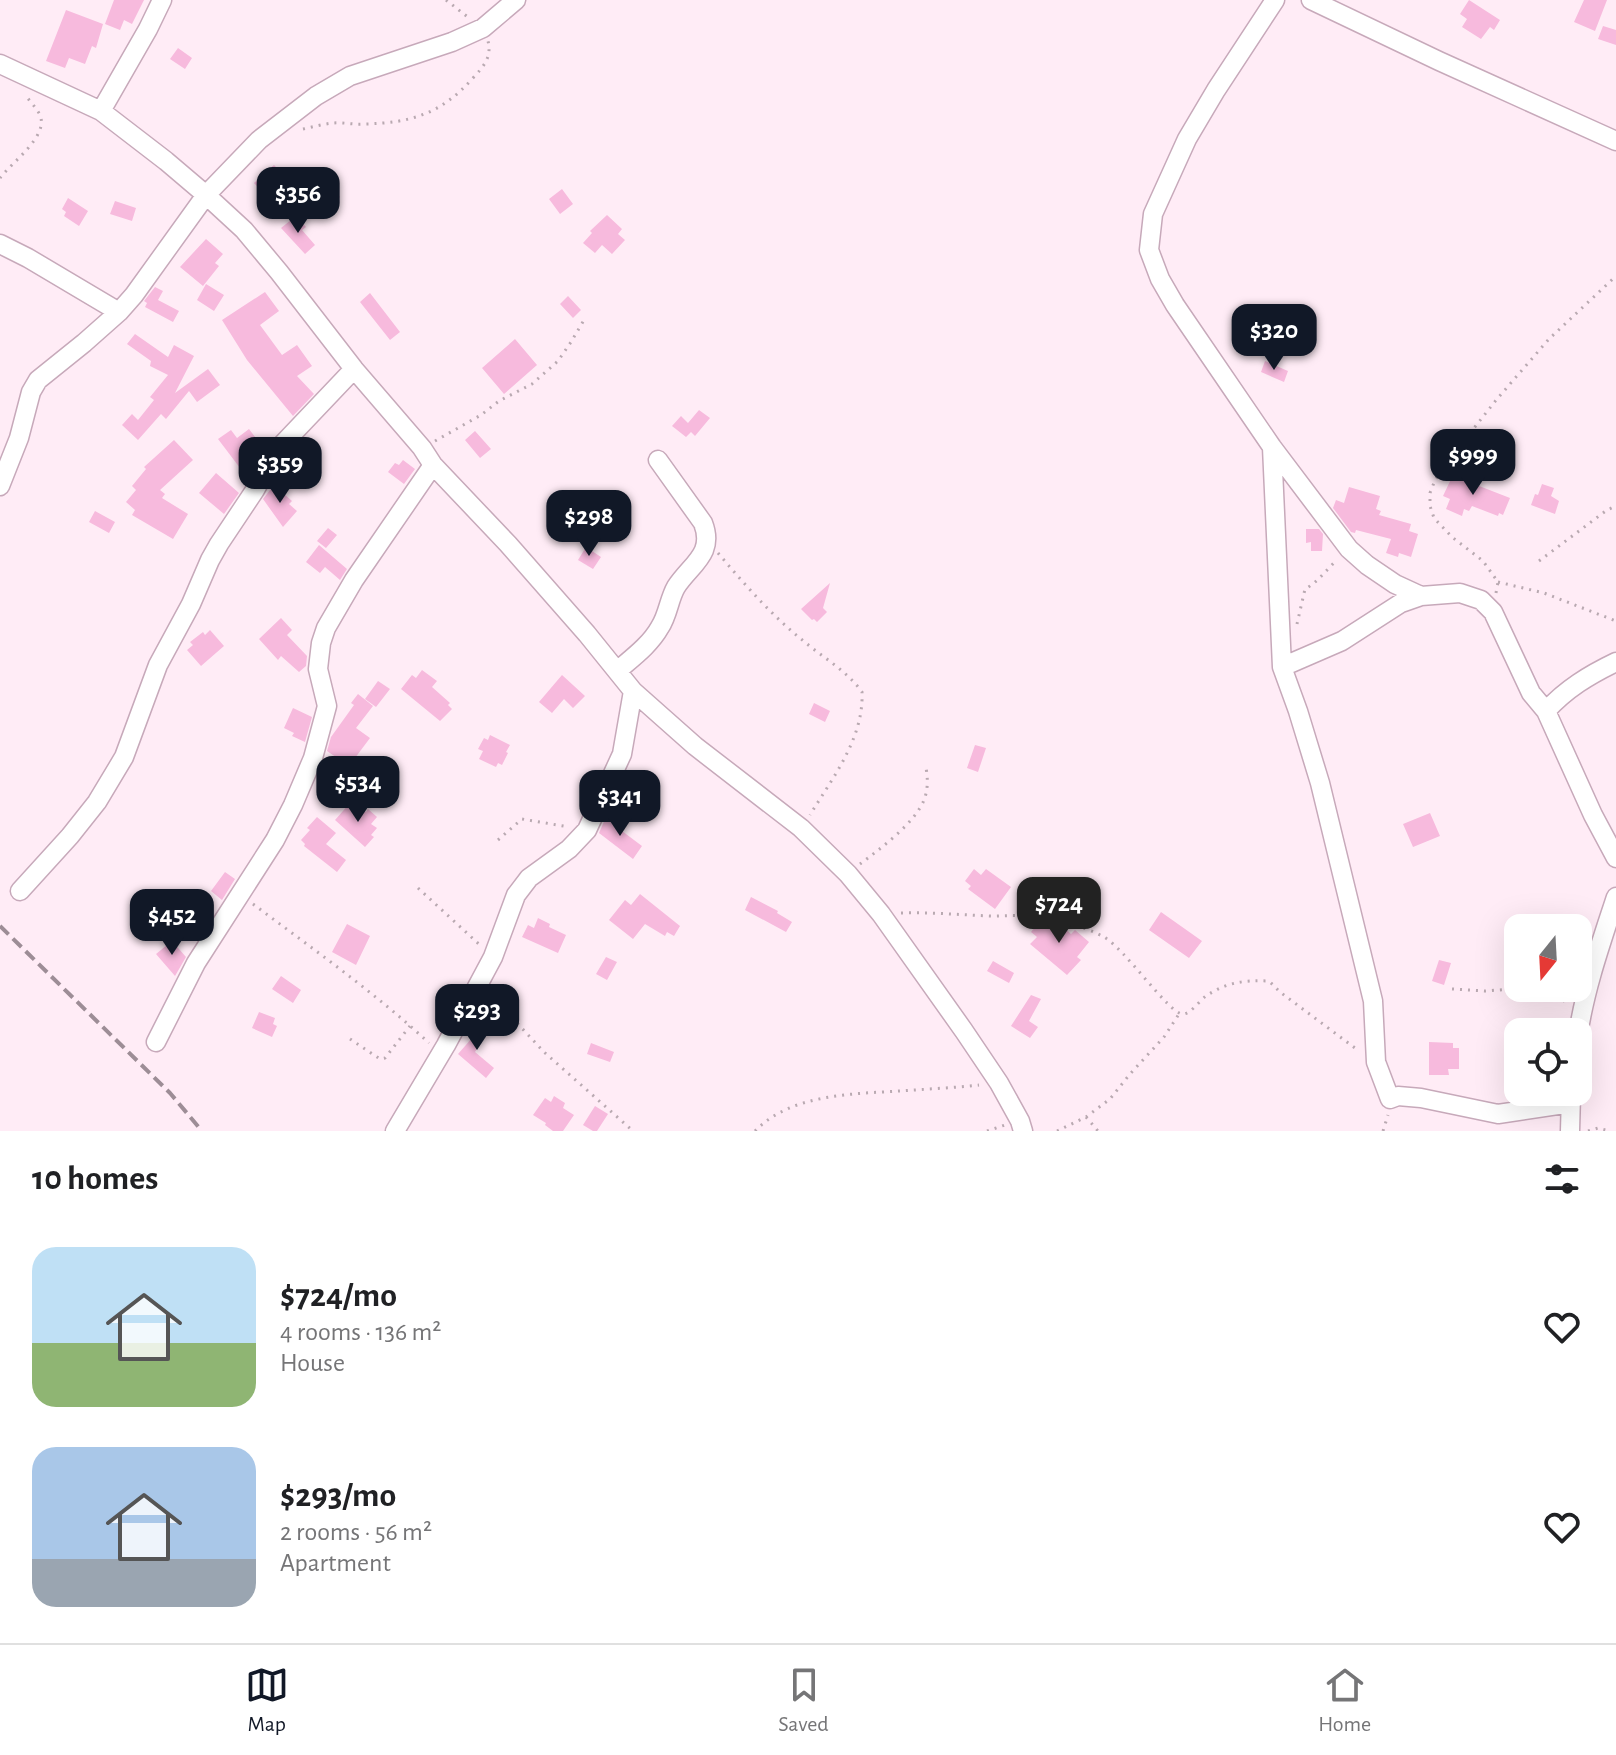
<!DOCTYPE html>
<meta charset="utf-8">
<style>
body{margin:0;font-family:"Alegreya Sans",sans-serif;background:#f2f2f2;color:#202124;height:100vh;display:flex;flex-direction:column;font-size:30px;white-space:nowrap}
*{box-sizing:border-box;margin:0}
p{font-size:26px;color:#757577}
.icon{flex:none;width:44px;height:44px;fill:none;stroke:currentColor;stroke-width:2;stroke-linecap:round;stroke-linejoin:round}
.map{position:relative;height:1131px;overflow:hidden}
.details{display:flex;flex-direction:column;background:#fff;flex:1}
.details>*{flex:none}
.needle{width:52px;rotate:198deg}
.controls{position:absolute;left:1504px;top:914px;display:grid;gap:16px}
.controls a{display:grid;place-items:center;width:88px;height:88px;border-radius:16px;background:#fff;box-shadow:0 8px 32px #0002;font-size:40px}
.price{position:absolute;translate:-50% -68px;padding:0 18px;border-radius:16px;background:#111827;color:#fff;font-size:26px;line-height:52px;filter:drop-shadow(0 2px 4px #0008)}
.price::after{content:'';position:absolute;left:50%;top:48px;width:24px;height:18px;margin-left:-12px;background:inherit;clip-path:polygon(0 0,100% 0,50% 100%)}
.price.active{background:#222;color:#fff}
ul{padding:0;list-style:none}
li{display:flex;align-items:center;gap:24px;height:200px;padding:0 32px}
li span{display:grid;place-items:center;flex:none;width:224px;height:160px;border-radius:24px;color:#555}
li>.icon{margin-inline-start:auto}
span .icon{width:96px;height:96px;fill:#fffc;stroke-width:1}
li b{font-size:34px}
h2{display:flex;justify-content:space-between;align-items:center;height:96px;padding:0 32px;font-size:34px}
.tab-bar{display:flex;justify-content:space-around;align-items:center;height:112px;border-top:2px solid #e0e0e0;background:#fff;font-size:22px;color:#757577}
.tab-bar a{display:grid;justify-items:center;gap:4px}
.tab-bar .active{color:#111827}
.map>svg:first-child{display:block}
.building{fill:#f7badd}
.lines{fill:none;stroke-linecap:round;stroke-linejoin:round}
.minor-casing{stroke:#c7a9ba;stroke-width:21}
.path{stroke:#b9a9b1;stroke-width:3;stroke-dasharray:2 6;stroke-linecap:butt}
.minor{stroke:#fff;stroke-width:18}
.rail{stroke:#9d8d96;stroke-width:4;stroke-dasharray:12 6;stroke-linecap:butt}
</style>
<div class="map">
<svg width="1616" height="1131" viewBox="0 0 1616 1131">
<rect width="100%" height="100%" fill="#ffecf6"/>
<path class="building" d="M114,0H144L132,24L124,20L120,30L105,24Z
M1469,0L1500,20L1494,30L1490,27L1481,39L1462,27L1467,19L1460,14Z
M1584,0H1607L1595,31L1574,22Z
M66,10L103,24L96,48L92,46L85,64L69,58L65,68L46,61Z
M1603,26L1616,30V45L1598,39Z
M178,48L192,58L185,69L170,59Z
M274,165L292,184L272,203L254,183Z
M324,180L340,197L330,206L314,190Z
M562,189L573,204L560,214L549,199Z
M68,198L88,211L79,226L64,216L66,212L62,209Z
M115,201L136,208L132,221L110,214Z
M607,215L622,229L618,234L625,240L612,254L602,245L595,253L583,243L592,233L590,231Z
M296,216L306,227L302,230L315,245L305,254L281,228Z
M206,239L223,254L215,263L219,266L203,286L180,267Z
M206,284L224,295L214,311L197,300Z
M155,287L163,291L158,300L179,311L173,322L145,307L147,303L144,301Z
M265,292L279,311L260,325L282,355L297,345L312,366L297,376L314,394L293,416L247,360L222,320Z
M370,293L400,332L390,340L360,302Z
M568,296L581,310L573,318L560,304Z
M135,334L168,357L174,345L194,356L175,393L208,369L220,385L197,402L189,391L166,419L161,414L138,440L122,425L132,414L138,420L154,400L150,397L168,375L150,366L151,361L127,344Z
M515,339L537,365L504,394L482,368Z
M1265,361L1288,371L1284,382L1261,372Z
M699,410L710,418L695,436L691,432L686,437L672,426L681,416L688,423Z
M249,429L261,445L249,454L253,458L240,468L218,439L231,430L237,438Z
M475,431L491,449L480,458L465,440Z
M174,440L193,460L160,490L165,494L162,498L188,514L173,539L132,515L135,510L126,502L136,490L132,486L146,469L144,467Z
M403,460L415,469L404,484L388,472L395,463L399,465Z
M216,473L239,493L224,514L199,493Z
M1457,474L1475,482L1474,484L1510,498L1503,515L1499,513L1498,516L1472,506L1469,511L1464,509L1462,516L1446,509L1450,499L1443,496L1452,477L1455,478Z
M1542,484L1554,488L1551,496L1559,501L1555,514L1531,505L1535,494L1538,495Z
M274,485L292,501L289,504L297,511L283,527L263,499Z
M1349,487L1380,496L1376,509L1381,511L1379,515L1411,524L1409,531L1418,534L1411,557L1399,553L1398,557L1386,553L1391,539L1356,530L1355,533L1351,532L1333,508L1336,500L1344,503Z
M95,511L115,522L109,533L89,522Z
M328,528L337,535L326,548L317,541Z
M1306,529H1319L1323,534L1322,551H1311V542L1306,543Z
M319,545L347,569L340,580L325,567L320,573L306,562Z
M586,547L601,557L593,569L578,560Z
M830,583L823,608L827,612L817,622L814,619L812,620L801,609Z
M281,618L292,630L287,635L307,656L306,666L299,672L281,656L278,660L259,639Z
M210,630L224,646L201,666L187,650L193,645L190,642L203,632L205,635Z
M422,670L437,681L432,687L450,703L448,705L452,709L440,721L401,689L412,675L416,678Z
M562,675L585,696L573,708L564,699L552,713L539,702Z
M378,681L390,689L376,707L365,699Z
M358,694L373,706L356,728L370,738L349,766L327,751L331,737L354,705L351,703Z
M814,703L830,711L825,722L809,714Z
M293,708L312,717L305,742L292,736L294,733L284,728Z
M490,735L510,745L506,752L508,753L502,765L498,763L496,767L479,759L483,751L478,749L484,738L488,740Z
M975,745L986,748L978,772L967,768Z
M350,803L358,811L361,807L366,812L368,809L377,817L371,824L377,828L371,835L374,837L365,847L335,820Z
M1430,813L1440,836L1413,847L1403,824Z
M317,817L336,833L326,844L346,860L337,872L304,846L305,844L301,840L310,830L307,828Z
M606,817L620,825L618,828L642,846L633,859L599,833Z
M974,869L981,875L986,869L1011,887L995,909L968,889L971,886L965,881Z
M225,872L235,879L222,900L211,891Z
M640,894L680,926L674,936L667,932L665,936L645,924L633,939L609,920L625,900L631,905Z
M751,897L778,911L777,913L792,922L786,932L745,910Z
M1161,912L1202,941L1189,958L1149,930Z
M538,918L550,924L549,927L566,935L558,953L522,937L528,925L534,928Z
M1042,919L1052,928L1058,922L1071,934L1075,930L1089,942L1077,957L1081,960L1067,975L1030,944L1037,937L1031,932Z
M347,924L370,936L356,965L332,952Z
M172,941L186,957L175,976L156,954Z
M606,957L617,962L607,980L596,974Z
M1439,960L1451,963L1444,985L1432,981Z
M993,961L1014,973L1009,983L987,971Z
M281,976L301,990L293,1003L272,989Z
M1031,995L1041,999L1029,1021L1038,1027L1030,1038L1011,1026Z
M259,1012L275,1018L273,1024L277,1026L272,1037L252,1028Z
M486,1022L491,1026L475,1052L494,1068L486,1078L458,1054Z
M1429,1042L1453,1043V1048H1459V1069H1448L1449,1075H1429Z
M591,1043L614,1052L610,1062L587,1054Z
M554,1096L565,1103L563,1108L574,1115L563,1131H553L545,1125L546,1123L533,1115L545,1098L551,1102Z
M595,1106L608,1114L597,1131H593L583,1125Z"/>
<g class="lines">
<g class="minor-casing">
<path id="minor" d="M1275,0L1216,90L1187,139L1153,214L1149,250L1160,279L1175,305L1272,447L1349,549L1367,565L1395,584L1421,596
M1311,0L1439,61L1616,141
M0,64L101,111L166,161L206,195L244,230L279,272L354,369L422,448L433,465L508,544L587,634L633,691L695,746L801,828L848,874L881,914L964,1031L999,1083L1020,1121L1023,1131
M101,111L148,29L162,0
M0,244L28,258L119,312
M1272,447L1282,667L1298,711L1320,783L1373,1001L1376,1062L1390,1099L1398,1096L1421,1098L1498,1114L1571,1103
M0,486L19,438L31,392L38,380L84,343L119,312L134,295L206,195L259,140L316,96L350,76L452,42L483,28L516,0
M1282,667L1342,641L1401,603L1421,596L1460,593L1481,600L1493,612L1531,693L1546,711L1593,815L1616,858
M617,671C632,658 650,645 660,627C668,615 669,599 676,587C691,564 715,554 703,523L658,460
M1546,711C1566,689 1589,675 1616,662
M20,891L70,836L97,802L124,757L158,665L191,604L210,560L219,544L255,490L277,450L354,369
M1578,1035C1585,988 1601,943 1616,897
M156,1042L196,963L275,840L293,805L313,758L327,706L318,669L321,643L326,628L354,580L433,465
M395,1131L446,1045L493,957L516,895L529,878L569,849L587,830L622,754L633,691
M1570,1131L1571,1094"/>
</g>
<path class="path" d="M446,0L469,18
M303,129C313,127 323,124 333,123C343,122 354,125 364,124C411,123 441,114 473,78C484,66 492,57 488,41
M0,178C12,162 49,136 40,115C36,107 29,101 25,94
M435,441L481,415L499,401L532,384L558,361L571,342L584,320
M718,553C745,585 773,617 806,643C825,659 847,671 862,692C864,738 833,777 810,815
M1539,561L1607,510L1616,506
M1498,582L1544,593L1616,621
M1496,593L1498,582L1483,561L1452,537L1434,518L1430,506V493L1435,480L1455,452L1497,399L1549,339L1616,276
M1297,624L1305,589C1317,583 1326,570 1337,560
M498,840L522,819L569,827
M860,864C880,849 915,823 924,800C928,790 928,779 926,768
M418,888L481,946
M253,904C313,949 374,992 429,1043
M901,913C931,912 961,915 992,916C1002,916 1012,915 1022,916C1050,918 1080,924 1104,937C1125,949 1168,1012 1182,1014C1190,1015 1199,1001 1206,996C1227,982 1244,980 1269,981L1280,992L1359,1051
M1452,989L1485,991L1512,989L1544,995L1568,1002
M490,994L544,1052L633,1131
M350,1039L380,1059L385,1058L410,1026
M1086,1117L1098,1131
M755,1131C791,1094 851,1094 900,1091C926,1089 953,1088 979,1085
M987,1131L1005,1125
M1057,1131L1086,1117L1110,1099L1130,1074L1164,1037L1179,1014
M1383,1131L1388,1115
M1588,1131L1598,1128L1610,1131"/>
<use href="#minor" class="minor"/>
<path class="rail" d="M0,926L170,1093L202,1131"/>
</g>
</svg>
<div class="controls">
<a><svg class="needle" viewBox="-14 -14 28 28"><path d="M0-13l5 13h-10z" fill="#e53935"/><path d="M0 13l5-13h-10z" fill="#757577"/></svg></a>
<a><svg class="icon" aria-label="locate" viewBox="0 0 24 24"><circle cx="12" cy="12" r="6"/><path d="M12 2v4M12 18v4M2 12h4M18 12h4"/></svg></a>
</div>
<b class="price" style="left:298px;top:235px">$356</b>
<b class="price" style="left:1274px;top:372px">$320</b>
<b class="price" style="left:1473px;top:497px">$999</b>
<b class="price" style="left:280px;top:505px">$359</b>
<b class="price" style="left:589px;top:558px">$298</b>
<b class="price" style="left:358px;top:824px">$534</b>
<b class="price" style="left:620px;top:838px">$341</b>
<b class="price active" style="left:1059px;top:945px">$724</b>
<b class="price" style="left:172px;top:957px">$452</b>
<b class="price" style="left:477px;top:1052px">$293</b>
</div>
<section class="details">
<h2>10 homes<svg class="icon" aria-label="filters" viewBox="0 0 24 24"><path d="M4 7h16M4 17h16"/><circle cx="9" cy="7" r="2"/><circle cx="15" cy="17" r="2"/></svg></h2>
<ul>
<li><span style="background:linear-gradient(#bfe0f5 60%,#8fb573 0)"><svg class="icon" aria-label="home" viewBox="0 0 24 24"><path d="M3 11l9-7 9 7M6 9v11h12V9"/></svg></span><div><b>$724/mo</b><p>4 rooms · 136 m²</p><p>House</p></div><svg class="icon" aria-label="heart" viewBox="0 0 24 24"><path d="M12 20l-8-8c-3-5 5-10 8-4 3-6 11-1 8 4z"/></svg></li>
<li><span style="background:linear-gradient(#a9c7e8 70%,#9aa5b1 0)"><svg class="icon" aria-label="home" viewBox="0 0 24 24"><path d="M3 11l9-7 9 7M6 9v11h12V9"/></svg></span><div><b>$293/mo</b><p>2 rooms · 56 m²</p><p>Apartment</p></div><svg class="icon" aria-label="heart" viewBox="0 0 24 24"><path d="M12 20l-8-8c-3-5 5-10 8-4 3-6 11-1 8 4z"/></svg></li>
</ul>
</section>
<nav class="tab-bar">
<a class="active"><svg class="icon" aria-label="map" viewBox="0 0 24 24"><path d="M3 6l6-2 6 2 6-2v14l-6 2-6-2-6 2zM9 4v14M15 6v14"/></svg>Map</a>
<a><svg class="icon" aria-label="saved" viewBox="0 0 24 24"><path d="M7 4h10v16l-5-4-5 4z"/></svg>Saved</a>
<a><svg class="icon" aria-label="home" viewBox="0 0 24 24"><path d="M3 11l9-7 9 7M6 9v11h12V9"/></svg>Home</a>
</nav>
